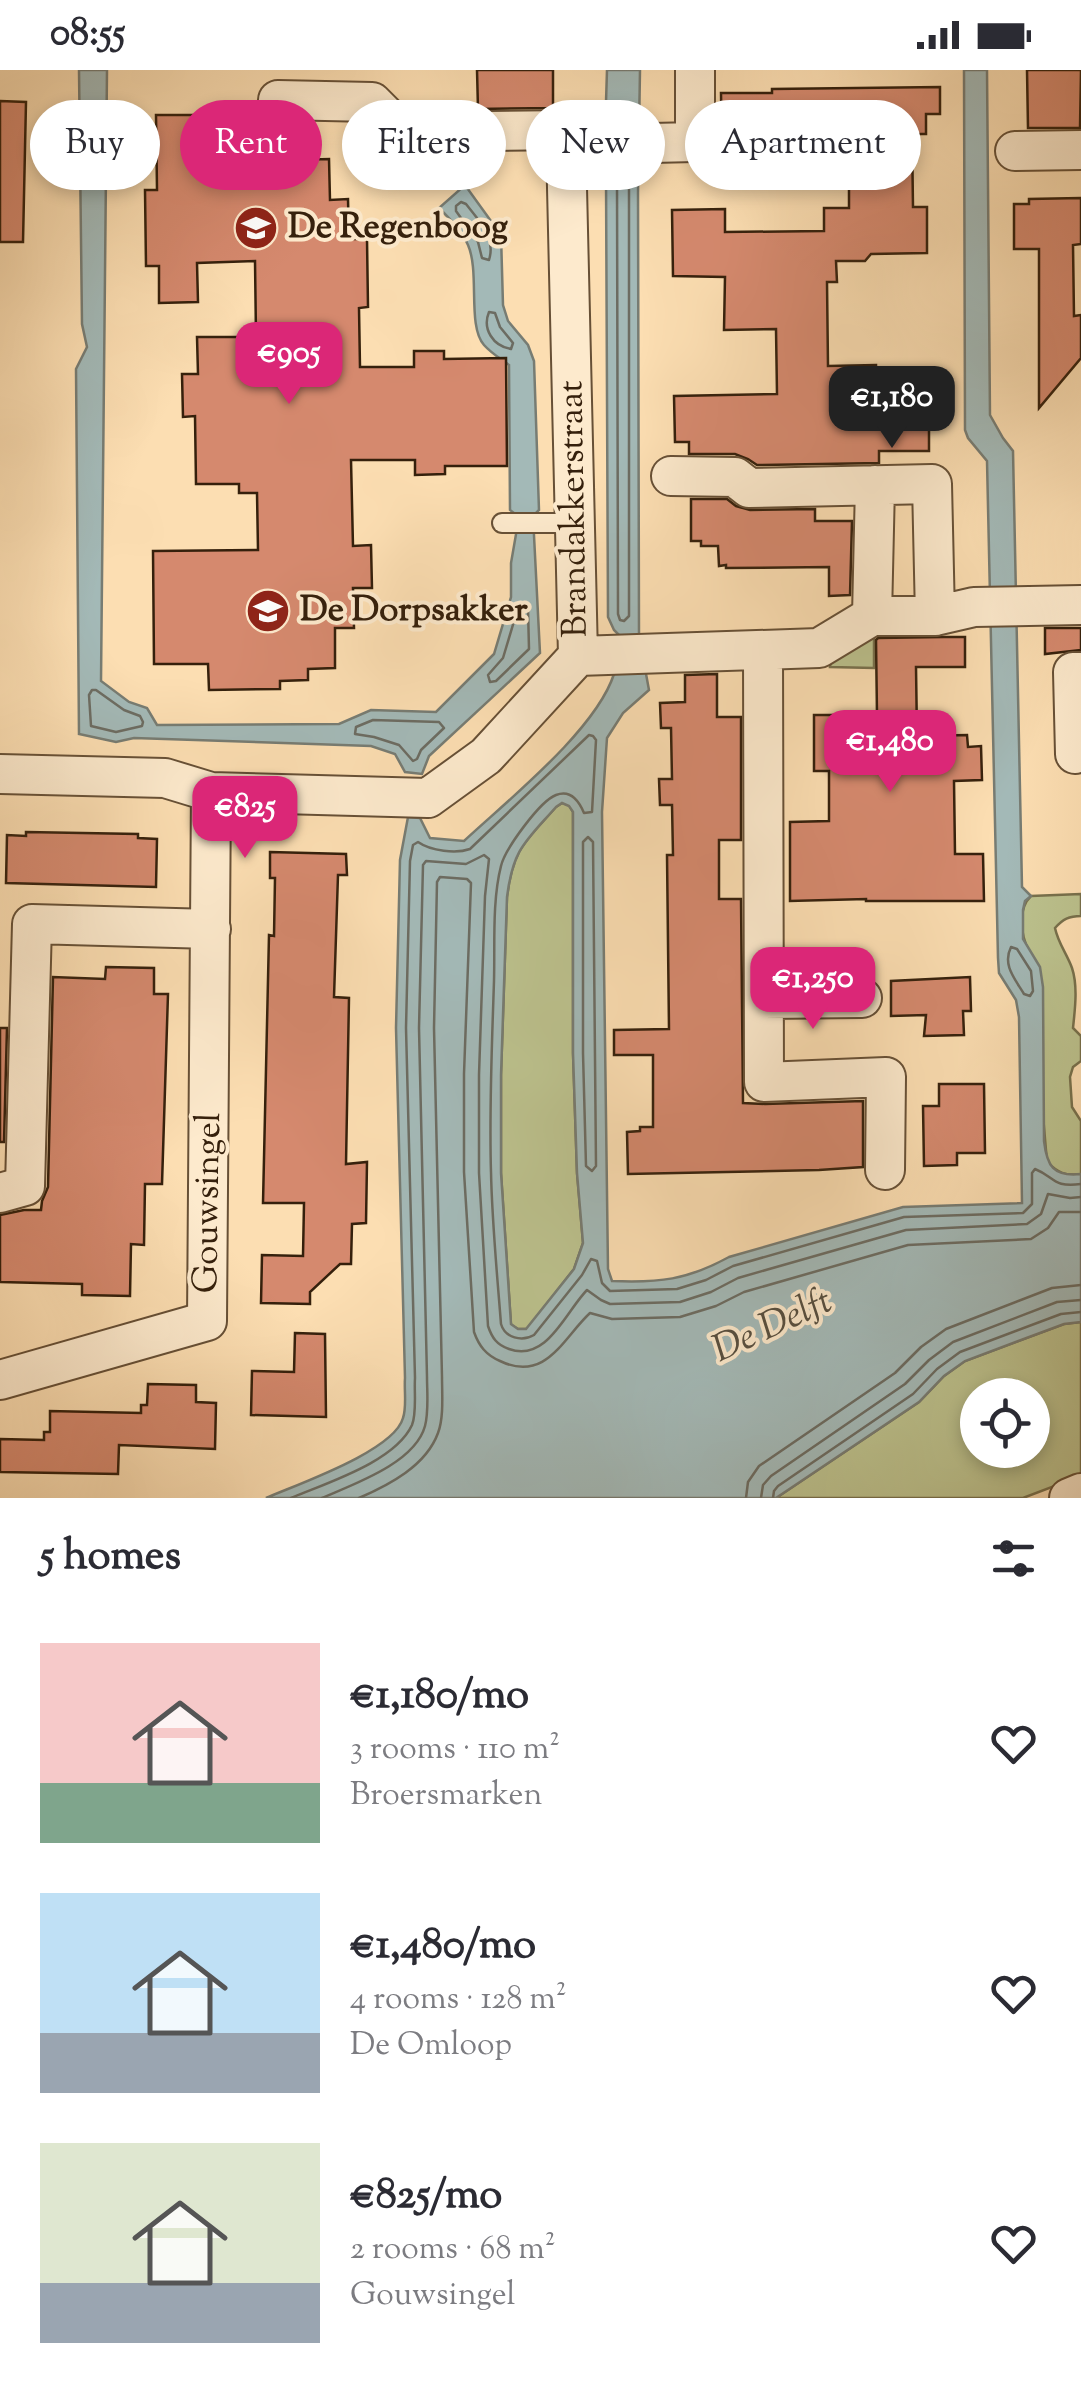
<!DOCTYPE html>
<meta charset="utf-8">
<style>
body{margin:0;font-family:"Sorts Mill Goudy",serif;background:#f2f2f3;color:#2b2b33;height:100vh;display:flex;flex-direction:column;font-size:38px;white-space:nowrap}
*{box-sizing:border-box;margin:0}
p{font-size:32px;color:#7c7c81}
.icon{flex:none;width:55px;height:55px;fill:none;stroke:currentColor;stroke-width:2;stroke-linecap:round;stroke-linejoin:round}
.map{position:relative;height:1428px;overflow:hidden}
.details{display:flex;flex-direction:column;background:#fff;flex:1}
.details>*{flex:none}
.top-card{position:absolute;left:30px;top:30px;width:1022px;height:90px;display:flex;gap:20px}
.buttons{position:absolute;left:960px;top:1308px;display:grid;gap:20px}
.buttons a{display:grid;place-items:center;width:90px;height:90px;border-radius:50%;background:#fff;box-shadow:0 5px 15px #0003;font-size:50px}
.price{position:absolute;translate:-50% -85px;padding:0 22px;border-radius:20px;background:#db2777;color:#fff;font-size:32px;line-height:65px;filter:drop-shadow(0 2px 5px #0008)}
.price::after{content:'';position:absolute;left:50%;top:60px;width:30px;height:22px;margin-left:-15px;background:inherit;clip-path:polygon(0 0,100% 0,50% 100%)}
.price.on{background:#222;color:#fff}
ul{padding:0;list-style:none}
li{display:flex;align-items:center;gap:30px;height:250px;padding:0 40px}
li span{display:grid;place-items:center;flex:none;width:280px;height:200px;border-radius:0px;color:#555}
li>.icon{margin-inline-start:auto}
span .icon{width:120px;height:120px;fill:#fffc;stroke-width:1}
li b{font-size:42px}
h2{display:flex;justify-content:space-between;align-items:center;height:120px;padding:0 40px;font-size:42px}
.tag{padding:0 35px;border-radius:45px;background:#fff;box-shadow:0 5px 15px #0003;font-size:35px;line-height:90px}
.tag.on{background:#db2777;color:#fff}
.status{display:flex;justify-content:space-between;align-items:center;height:70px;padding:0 50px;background:#fff;direction:ltr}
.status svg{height:28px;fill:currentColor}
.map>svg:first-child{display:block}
.green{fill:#bcc28e;stroke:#78714d;stroke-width:2.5;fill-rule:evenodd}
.water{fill:#a3b9b7;stroke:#777c73;stroke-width:2.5;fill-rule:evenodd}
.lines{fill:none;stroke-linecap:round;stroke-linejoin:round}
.shore{stroke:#6c6c62;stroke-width:2.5}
.building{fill:#d5896e;stroke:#35200c;stroke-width:2.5}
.service-casing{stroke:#675036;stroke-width:22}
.minor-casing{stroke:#675036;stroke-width:42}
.service{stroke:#fdeacd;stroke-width:18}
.minor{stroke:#fdeacd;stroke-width:38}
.labels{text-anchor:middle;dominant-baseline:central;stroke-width:8;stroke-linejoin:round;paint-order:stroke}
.poi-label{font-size:35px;font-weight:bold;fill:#35200c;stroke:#fdeacd;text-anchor:start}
.street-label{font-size:35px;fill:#35200c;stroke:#fdeacd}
.water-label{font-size:38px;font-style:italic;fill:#564e3f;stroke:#fdeacd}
</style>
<div class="status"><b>08:55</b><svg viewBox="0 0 49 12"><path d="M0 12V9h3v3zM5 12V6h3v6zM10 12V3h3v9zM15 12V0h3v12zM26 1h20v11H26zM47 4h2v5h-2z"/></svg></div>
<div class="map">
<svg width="1081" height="1428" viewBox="0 0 1081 1428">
<rect width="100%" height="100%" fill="#fcdeb2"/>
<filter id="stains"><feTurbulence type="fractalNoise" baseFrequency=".002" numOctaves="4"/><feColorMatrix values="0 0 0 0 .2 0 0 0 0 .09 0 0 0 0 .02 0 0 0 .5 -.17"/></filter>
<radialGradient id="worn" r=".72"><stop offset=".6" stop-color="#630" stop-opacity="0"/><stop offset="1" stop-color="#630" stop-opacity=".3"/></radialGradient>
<path class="green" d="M874,559V598L830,597L831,590Z
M562,733L569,735L573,742V983L577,1103L583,1173L574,1199L527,1259H518L511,1255L501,1103V1005L507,827C513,778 525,772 556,737Z
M1081,824V846C1069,846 1063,849 1055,858C1058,873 1067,884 1072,898C1078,916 1075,939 1073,958L1081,966V991L1073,997L1070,1007L1072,1037L1081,1051V1104C1065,1106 1058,1103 1047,1092L1029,881C1021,866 1017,839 1031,826Z
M1081,1252V1406L1023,1428H776L919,1332L944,1306L965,1291L1064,1254ZM978,1325H1032V1380H978Z"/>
<path class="water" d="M79,0H107L101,611L129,632L147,638L157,655L339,654L371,640L436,642L494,584L511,527V493L519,447L510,440L509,295C501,289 491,283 484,275C467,256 480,202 468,175C462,161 450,149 439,138L465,115L501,165L503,235L508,251L528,275L534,291L539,440L533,446L540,583L429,686L422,704L405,702L395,684L371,676L134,668L116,672L79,664L76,299L87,277L82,254Z
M607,0H640L638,123L639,566L649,620L623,643L607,668L602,742L608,1199L612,1211C659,1213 687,1210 729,1187L903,1137L1022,1133L1019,947L1016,930L999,903L998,888L987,391L968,368L965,360L964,0H987L990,345L1003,368L1013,381L1022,817L1031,826L1025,831L1023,840V869L1040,897L1043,917L1044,1071C1047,1096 1053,1107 1081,1104V1252L1064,1254L965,1291L944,1306L919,1332L776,1428H266C298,1414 394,1381 403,1348C407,1337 404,1320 405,1308L396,958L400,790L408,747L420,748L430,768L464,771C508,730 596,660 614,604C617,592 617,577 619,565L614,560L608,547L606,105L613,93L606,32ZM562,733L569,736L573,742V983L577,1103L583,1173L574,1199L526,1259H518L511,1254L501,1103V1005L507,827C513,779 525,772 556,737Z"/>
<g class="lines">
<path class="shore" d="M624,102L629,107V546L624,551L620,550L618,544L617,110L620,104Z
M461,132L466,134C480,152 496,167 489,190L482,188L478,172L456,141V136Z
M489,242L495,243L500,257L513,273L511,279C493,276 482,259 489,242Z
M521,535H525L528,539L529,579L496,611L490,612L488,605L503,588L518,538Z
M92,620H96L124,640L140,646L143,652L142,656L116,662L91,656L89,625Z
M373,650L439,652L444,658L421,680L417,689L413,691L399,675L374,667L355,664L356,657Z
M588,767L593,772L596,1096L592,1101L586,1096L583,983V772Z
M1011,877L1017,879L1031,901L1033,921L1030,926L1024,924C1015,909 1002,895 1011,877Z
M291,1428C326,1413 395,1392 412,1355C417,1343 414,1321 415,1308L406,958L410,791L413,775L418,772C431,781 456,784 470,779L589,665L593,666L596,670L592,742L584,743C579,731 571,719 556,725C540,731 505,779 501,796C492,831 495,875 494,911C492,974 489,1038 491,1102C492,1152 497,1203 501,1254C505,1268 522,1272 534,1265L582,1205L591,1189L597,1191L602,1213L610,1221L677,1219L706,1210L733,1196L904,1147L1023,1143L1032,1134V1103L1035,1099C1055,1107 1053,1118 1081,1114
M322,1428C354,1414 415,1393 425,1356C429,1341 427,1322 427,1307L419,958L423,795L426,791L466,794L484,785L489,789L485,826L479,1005V1103L488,1256C492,1268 497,1275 509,1279C547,1293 566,1241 587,1220L601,1230L610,1234L680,1232L711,1222L738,1208L906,1160L1027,1154L1041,1144L1048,1124L1070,1128L1081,1127
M359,1428C389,1415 426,1396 438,1363C444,1347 442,1324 442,1307L434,958L437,812L440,807L467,809L471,813L464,1004V1102L474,1262C479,1276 486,1285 500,1291C546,1313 563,1268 590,1243L612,1249L680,1247L716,1236L744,1222L908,1175L1031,1169L1048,1158L1059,1142H1081
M746,1428L748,1412L759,1396L895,1303L921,1277L946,1259L1052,1218L1081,1215
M761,1428L763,1415L771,1406L905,1314L929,1290L953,1272L1057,1232L1081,1230
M773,1428L774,1421L778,1416L913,1324L937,1299L960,1282L1061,1244L1081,1242"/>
</g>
<path class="building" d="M477,0H553V38L478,39Z
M1027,0H1081L1080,58H1028Z
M940,17V44H926V64H912L913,137H927V183L871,184L865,191H836L837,212H827L828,296L876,295V335L929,334V381H879V393L757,395L748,389L735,384H689V372H675L674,326L777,324L776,259L724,260L725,207L673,206L672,140L725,139V162L824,161V138H849V88L722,89L721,23H772V19Z
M0,31L26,32L23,172H0Z
M156,45H195V63L267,62L296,90L329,89L330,130L348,129L349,169H367L368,237L359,238L360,297H414V281H444V289L506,288L507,396H445V404L415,405V390H351L353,476L371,475L372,518H353L354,558H335V598L308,599V610L280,611V619L209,620L208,594H154L153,481L258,480L257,423H239V414H196L195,346L183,347L182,304H198L197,267H256L255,191L197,193L198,232L159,233V196H146L145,120H157Z
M1081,128V174L1073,175L1074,246L1081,245V288L1039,338V179H1014V134H1029V129Z
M691,429H727L736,436L750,440L815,439V451H852L850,525L829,526V497L726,498V495L719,496L718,476H701V471H691Z
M1045,558H1081V580L1045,584Z
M944,567H965V597H916L917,666L967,665L968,677L981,676L982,710L954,711L955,784H983L984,831H866V829L790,831V752L829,751V701H814V645H877L876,570L878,568Z
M717,604V647H741V770H719V829H741L743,1033L765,1034L863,1031V1097L819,1100L628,1104L627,1062L640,1061V1057H653V985H614V960L669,959L667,785H673L672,735H660L659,709H672L671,658H661L660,633L685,632V605Z
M26,762L138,764V768L157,769L156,817L6,813L7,765L26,766Z
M270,782L346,784L347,805H338L334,927L349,928L346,1094L367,1092L366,1153L352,1154L351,1194H340L310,1222V1234L261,1233L262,1185L303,1186L304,1133H263L269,865L274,866L275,808H270Z
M106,897L154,898V924H168L162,1114H145L144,1175L131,1174L130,1226L82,1225V1214L0,1212V1145L24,1140H41L42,1131L48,1117L53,907L105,909Z
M970,907L971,941H963L964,965L924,966L926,945L891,946V911Z
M0,958H7L4,1072H0Z
M939,1014H984L985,1083H957V1095L924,1096L923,1036H939Z
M295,1263L325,1264L326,1347L251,1345L252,1301L294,1302Z
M148,1314L196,1315V1332L216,1333L215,1379L119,1375L118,1404L0,1402V1369L44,1370V1362H50V1341L141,1343V1335H147Z"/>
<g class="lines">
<g class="service-casing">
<path id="service" d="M502,453H576"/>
</g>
<g class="minor-casing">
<path id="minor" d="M278,30L372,32L402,62L567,60L566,75L695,72V0
M1015,81L1081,80
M671,406L735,407L749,418L932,414L935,546
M872,546L875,415
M763,581L764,1012L886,1007L885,1100
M578,586L819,578L872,546H935L974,537L1081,535
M1075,684L1073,602H1081
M0,704L165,708L211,722L428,728L486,686L578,586L566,75
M764,929L862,928
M0,1123L25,1116L32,854L211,859
M0,1310L207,1251L211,722
M1069,1428L1081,1423"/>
</g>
<use href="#service" class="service"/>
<use href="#minor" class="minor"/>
</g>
<defs>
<g id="school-disc" transform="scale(2.25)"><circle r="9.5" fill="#8f2418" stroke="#fdeacd"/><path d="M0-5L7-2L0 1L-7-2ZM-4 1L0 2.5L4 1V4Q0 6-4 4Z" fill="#fff"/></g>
</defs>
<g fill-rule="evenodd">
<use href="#school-disc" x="256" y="158"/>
<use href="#school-disc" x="268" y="541"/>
</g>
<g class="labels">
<g class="poi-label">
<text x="288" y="158">De Regenboog</text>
<text x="300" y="541">De Dorpsakker</text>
</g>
<g class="street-label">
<text transform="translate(575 439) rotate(-91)">Brandakkerstraat</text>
<text transform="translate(209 1133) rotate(-89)">Gouwsingel</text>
</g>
<g class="water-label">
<text transform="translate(773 1257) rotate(-25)">De Delft</text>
</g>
</g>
<rect width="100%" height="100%" filter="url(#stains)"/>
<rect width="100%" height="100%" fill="url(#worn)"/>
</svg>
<div class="buttons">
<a><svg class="icon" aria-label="locate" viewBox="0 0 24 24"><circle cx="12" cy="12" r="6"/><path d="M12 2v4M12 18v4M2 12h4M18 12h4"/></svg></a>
</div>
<b class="price" style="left:289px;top:337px">€905</b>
<b class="price on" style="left:892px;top:381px">€1,180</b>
<b class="price" style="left:890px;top:725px">€1,480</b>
<b class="price" style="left:245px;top:791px">€825</b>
<b class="price" style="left:813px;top:962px">€1,250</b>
<div class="top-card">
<a class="tag">Buy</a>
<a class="tag on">Rent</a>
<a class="tag">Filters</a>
<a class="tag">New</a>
<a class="tag">Apartment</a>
</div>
</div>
<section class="details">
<h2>5 homes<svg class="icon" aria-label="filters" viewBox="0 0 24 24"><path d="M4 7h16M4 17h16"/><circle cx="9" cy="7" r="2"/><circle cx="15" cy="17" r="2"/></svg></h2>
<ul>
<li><span style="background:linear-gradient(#f6c9c9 70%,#7fa58c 0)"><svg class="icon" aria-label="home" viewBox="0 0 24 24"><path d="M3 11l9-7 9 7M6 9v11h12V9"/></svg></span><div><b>€1,180/mo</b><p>3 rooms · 110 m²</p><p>Broersmarken</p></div><svg class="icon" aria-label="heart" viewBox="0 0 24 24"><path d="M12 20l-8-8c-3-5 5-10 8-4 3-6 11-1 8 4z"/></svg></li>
<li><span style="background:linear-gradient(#bfe0f5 70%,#9aa5b1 0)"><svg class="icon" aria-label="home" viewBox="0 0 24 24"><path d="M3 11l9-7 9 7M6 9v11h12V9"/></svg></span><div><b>€1,480/mo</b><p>4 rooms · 128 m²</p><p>De Omloop</p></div><svg class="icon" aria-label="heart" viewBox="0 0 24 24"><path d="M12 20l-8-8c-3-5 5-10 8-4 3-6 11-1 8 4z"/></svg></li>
<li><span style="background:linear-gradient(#dfe7d0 70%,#9aa5b1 0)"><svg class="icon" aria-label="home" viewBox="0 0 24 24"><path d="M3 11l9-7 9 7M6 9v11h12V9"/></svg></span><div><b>€825/mo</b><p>2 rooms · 68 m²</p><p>Gouwsingel</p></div><svg class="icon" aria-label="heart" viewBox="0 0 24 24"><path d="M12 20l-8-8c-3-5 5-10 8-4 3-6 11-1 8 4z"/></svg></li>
</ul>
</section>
